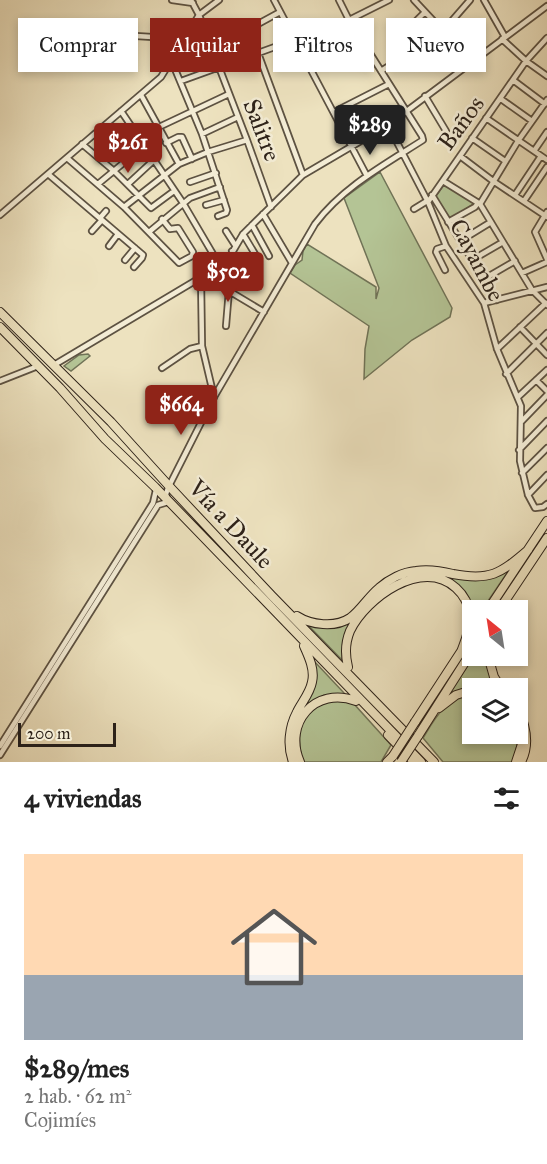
<!DOCTYPE html>
<html lang="es">
<meta charset="utf-8">
<style>
body{margin:0;font-family:"IM FELL Great Primer",serif;background:#f6f6f6;color:#222;height:100vh;display:flex;flex-direction:column;font-size:22px;white-space:nowrap}
*{box-sizing:border-box;margin:0}
p{font-size:20px;color:#767676}
.icon{flex:none;width:33px;height:33px;fill:none;stroke:currentColor;stroke-width:2;stroke-linecap:round;stroke-linejoin:round}
.map{position:relative;height:762px;overflow:hidden}
.details{display:flex;flex-direction:column;background:#fff;flex:1}
.details>*{flex:none}
.banner{position:absolute;left:18px;top:18px;width:512px;height:54px;display:flex;gap:12px}
.needle{width:39px;rotate:330deg}
.fabs{position:absolute;left:462px;top:600px;display:grid;gap:12px}
.fabs a{display:grid;place-items:center;width:66px;height:66px;border-radius:0px;background:#fff;box-shadow:0 3px 9px #0003;font-size:30px}
.scale{position:absolute;left:18px;bottom:15px;width:98px;box-sizing:border-box;padding-left:6px;border:3px solid #2d2219;border-top:0;font-size:16px;line-height:21px;white-space:nowrap;color:#2d2219;-webkit-text-stroke:4px #f3ecd5;paint-order:stroke}
.price{position:absolute;translate:-50% -51px;padding:0 14px;border-radius:6px;background:#8f2418;color:#fff;font-size:20px;line-height:39px;filter:drop-shadow(0 2px 3px #0008)}
.price::after{content:'';position:absolute;left:50%;top:36px;width:18px;height:14px;margin-left:-9px;background:inherit;clip-path:polygon(0 0,100% 0,50% 100%)}
.price.active{background:#222;color:#fff}
ul{padding:0;list-style:none}
li{display:grid;align-content:center;gap:12px;height:318px;padding:0 24px}
li+li{border-top:2px solid #e0e0e0}
li span{display:grid;place-items:center;height:186px;border-radius:0px;color:#555}
li>.icon{margin-inline-start:auto}
span .icon{width:108px;height:108px;fill:#fffc;stroke-width:1}
li b{font-size:26px}
h2{display:flex;justify-content:space-between;align-items:center;height:72px;padding:0 24px;font-size:26px}
.chip{padding:0 21px;border-radius:0px;background:#fff;box-shadow:0 3px 9px #0003;font-size:21px;line-height:54px}
.chip.active{background:#8f2418;color:#fff}
.map>svg:first-child{display:block}
.green{fill:#b4c495;stroke:#707357;stroke-width:1.5}
.lines{fill:none;stroke-linecap:round;stroke-linejoin:round}
.minor-casing{stroke:#5d5242;stroke-width:8}
.highway-casing{stroke:#2d2219;stroke-width:10}
.minor{stroke:#f3ecd5;stroke-width:4.5}
.highway{stroke:#ede2bf;stroke-width:8}
.highway-bridge-casing{stroke:#2d2219;stroke-width:10;stroke-linecap:butt}
.highway-bridge{stroke:#ede2bf;stroke-width:8}
.labels{text-anchor:middle;dominant-baseline:central;stroke-width:5;stroke-linejoin:round;paint-order:stroke}
.street-label{font-size:24px;fill:#2d2219;stroke:#f3ecd5}
</style>
<div class="map">
<svg width="547" height="762" viewBox="0 0 547 762">
<rect width="100%" height="100%" fill="#ede2bf"/>
<filter id="stains"><feTurbulence type="fractalNoise" baseFrequency=".00333" numOctaves="4"/><feColorMatrix values="0 0 0 0 .2 0 0 0 0 .09 0 0 0 0 .02 0 0 0 .5 -.17"/></filter>
<radialGradient id="worn" r=".72"><stop offset=".6" stop-color="#630" stop-opacity="0"/><stop offset="1" stop-color="#630" stop-opacity=".3"/></radialGradient>
<path class="green" d="M380,172L452,308L450,317L412,340L364,379L365,349L369,326L290,273L295,265L302,260L303,251L307,244L376,287V299L379,288L344,198Z
M444,185L475,203L449,220L435,197Z
M88,354L90,356L71,371L64,366L79,355Z
M509,570L482,610H473C466,594 459,585 443,577L491,578Z
M354,618L344,638L342,660L304,621L316,625Z
M474,656H485L487,666L498,688H466L444,701Z
M314,661L345,694L324,695L304,707L315,673Z
M472,693V734H516L517,746L513,762H443L423,738C437,715 444,701 472,693Z
M334,699L354,704L391,745L381,762H302C296,726 298,712 334,699Z"/>
<g class="lines">
<g class="minor-casing">
<path id="minor" d="M172,0L193,3
M191,0L199,15L247,140L271,207
M274,0L367,176
M414,0L443,31L469,63
M484,0L505,37
M414,23L424,13
M258,24L280,12
M443,31L470,0
M136,36L185,39
M417,37L434,22
M502,39L526,61L547,76
M258,53L303,175
M172,62L202,134L227,210L226,213L218,216
M381,71L410,53
M513,80L545,104
M181,81L349,20L389,0
M141,95L179,164
M425,96L446,131
M501,99L532,121
M121,111L183,203L220,266
M334,112L389,84
M486,118L547,160
M388,125L428,202L446,246L484,303L497,349L521,406L520,461L528,495L535,508L543,507L547,504
M103,127L121,150
M159,127L229,94
M202,134L238,117
M472,138L505,161
M166,143L178,137H182L192,159
M82,144L114,171L151,208L174,191
M534,151L547,132
M460,156L493,181L547,217
M67,158L124,207L179,263L192,256L193,252L178,228L170,229L162,219
M48,174L143,255L142,258L134,267
M443,181L480,204L532,290L547,305
M190,182L216,173
M98,184L144,146
M128,184L154,160
M432,195L497,300
M515,195L541,156
M524,201L547,167
M428,202L526,61L547,38
M480,204L518,141L547,100
M206,205L224,200
M124,207L179,164L208,152L247,140
M414,209L427,201
M547,212L535,232L547,259
M263,214L292,263
M0,215L161,77L199,15L219,0
M100,218L106,211
M448,222L475,207L478,203
M252,225L269,256
M92,231L102,220
M226,231L235,245
M149,232L190,198L220,187
M243,234L258,259
M460,241L491,222
M109,246L118,234
M232,251L246,271
M229,258L239,274
M125,260L135,248
M472,260L503,242
M445,270L436,252L437,249L446,246
M522,273L547,262
M204,276L264,312
M201,278L202,346L214,397
M484,279L515,261
M484,303L547,287
M226,326L229,290
M520,327L547,355
M497,349L546,303
M54,365L220,266L229,258L243,234L303,175L388,125L547,6
M162,368L190,349L202,346
M506,374L547,333
M536,380L547,391
M0,381L38,366
M518,397L547,370
M521,422L547,395
M519,450L547,421
M522,473L547,448
M528,495L547,475
M0,746L153,503L156,490
M0,755L158,505L168,502L166,494L168,488L214,397L315,224C343,187 384,165 423,140L422,136L349,20L339,0"/>
</g>
<g class="highway-casing">
<path id="highway" d="M0,312L111,422L169,486L272,596L434,762
M0,327L60,388L105,439L155,487L421,762
M488,610L547,521
M499,610L547,538
M297,616C311,625 335,628 350,618C361,610 368,597 379,588C389,579 403,572 416,571C429,569 441,571 453,574C490,581 500,574 528,550
M488,656L494,677L501,688
M348,667C345,655 345,643 350,631C366,598 422,557 456,588C465,596 469,605 470,616C471,628 465,641 461,652
M439,708L456,695L472,690
M518,709C526,726 530,745 521,762
M415,722L464,647
M388,735L414,762
M418,736L472,651
M293,762C287,746 289,727 297,712C302,702 310,693 312,682C315,670 309,657 304,646
M300,762C283,723 315,686 356,701
M387,762L392,757
M516,762L522,744L518,723"/>
</g>
<use href="#minor" class="minor"/>
<use href="#highway" class="highway"/>
<g class="highway-bridge-casing">
<path id="highway-bridge" d="M393,756L415,722
M401,762L418,736"/>
</g>
<use href="#highway-bridge" class="highway-bridge"/>
</g>
<g class="labels">
<g class="street-label">
<text transform="translate(461 123) rotate(-54)">Baños</text>
<text transform="translate(262 130) rotate(69)">Salitre</text>
<text transform="translate(477 260) rotate(62)">Cayambe</text>
<text transform="translate(231 524) rotate(47)">Vía a Daule</text>
</g>
</g>
<rect width="100%" height="100%" filter="url(#stains)"/>
<rect width="100%" height="100%" fill="url(#worn)"/>
</svg>
<div class="fabs">
<a><svg class="needle" viewBox="-14 -14 28 28"><path d="M0-13l5 13h-10z" fill="#e53935"/><path d="M0 13l5-13h-10z" fill="#767676"/></svg></a>
<a><svg class="icon" aria-label="layers" viewBox="0 0 24 24"><path d="M12 4l9 5-9 5-9-5zM3 14l9 5 9-5"/></svg></a>
</div>
<div class="scale">200 m</div>
<b class="price active" style="left:370px;top:156px">$289</b>
<b class="price" style="left:128px;top:174px">$261</b>
<b class="price" style="left:228px;top:303px">$502</b>
<b class="price" style="left:181px;top:436px">$664</b>
<div class="banner">
<a class="chip">Comprar</a>
<a class="chip active">Alquilar</a>
<a class="chip">Filtros</a>
<a class="chip">Nuevo</a>
</div>
</div>
<section class="details">
<h2>4 viviendas<svg class="icon" aria-label="filters" viewBox="0 0 24 24"><path d="M4 7h16M4 17h16"/><circle cx="9" cy="7" r="2"/><circle cx="15" cy="17" r="2"/></svg></h2>
<ul>
<li><span style="background:linear-gradient(#ffd9b3 65%,#9aa5b1 0)"><svg class="icon" aria-label="home" viewBox="0 0 24 24"><path d="M3 11l9-7 9 7M6 9v11h12V9"/></svg></span><div><b>$289/mes</b><p>2 hab. · 62 m²</p><p>Cojimíes</p></div></li>
</ul>
</section>
